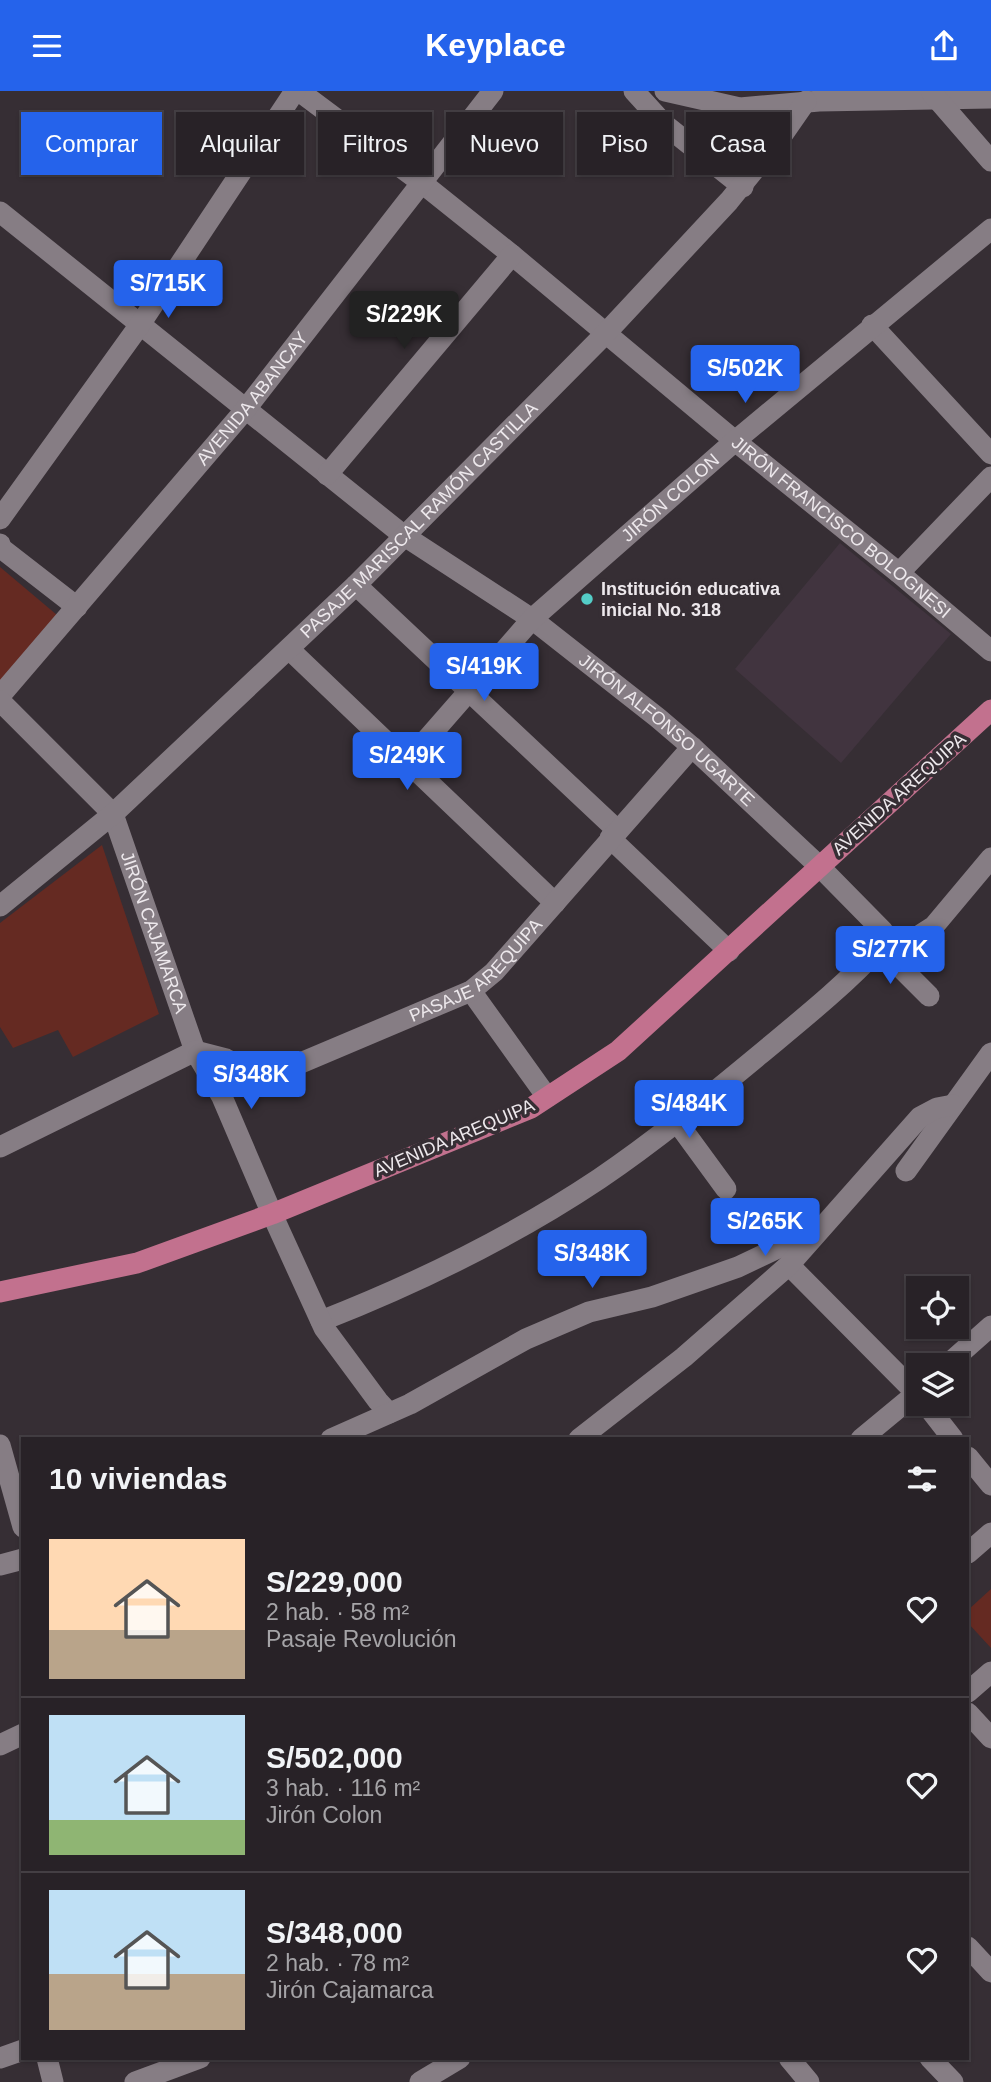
<!DOCTYPE html>
<html lang="es">
<meta charset="utf-8">
<style>
body{margin:0;font-family:Arial,sans-serif;background:#342f33;color:#f1f3f6;height:100vh;display:flex;flex-direction:column;font-size:26px;white-space:nowrap}
*{box-sizing:border-box;margin:0}
p{font-size:23px;color:#a5a4a7}
.icon{flex:none;width:38px;height:38px;fill:none;stroke:currentColor;stroke-width:2;stroke-linecap:round;stroke-linejoin:round}
.map{position:relative;flex:1;overflow:hidden}
.side{position:absolute;left:21px;top:1346px;width:948px;height:623px;display:flex;flex-direction:column;background:#282227;border-radius:0px;box-shadow:0 2px 5px #0004,0 0 0 2px #443f44}
.side>*{flex:none}
.banner{position:absolute;left:21px;top:21px;width:950px;height:63px;display:flex;gap:14px}
.controls{position:absolute;left:906px;top:1185px;display:grid;gap:14px}
.controls a{display:grid;place-items:center;width:63px;height:63px;border-radius:0px;background:#282227;box-shadow:0 2px 5px #0004,0 0 0 2px #443f44;font-size:35px}
.price{position:absolute;translate:-50% -60px;padding:0 16px;border-radius:7px;background:#2563eb;color:#fff;font-size:23px;line-height:46px;filter:drop-shadow(0 2px 4px #0008)}
.price::after{content:'';position:absolute;left:50%;top:42px;width:21px;height:16px;margin-left:-10px;background:inherit;clip-path:polygon(0 0,100% 0,50% 100%)}
.price.current{background:#222;color:#fff}
ul{padding:0;list-style:none}
li{display:flex;align-items:center;gap:21px;height:175px;padding:0 28px}
li+li{border-top:2px solid #443f44}
li span{display:grid;place-items:center;flex:none;width:196px;height:140px;border-radius:0px;color:#555}
li>.icon{margin-inline-start:auto}
span .icon{width:84px;height:84px;fill:#fffc;stroke-width:1}
li b{font-size:30px}
h2{display:flex;justify-content:space-between;align-items:center;height:84px;padding:0 28px;font-size:30px}
.tag{padding:0 24px;border-radius:0px;background:#282227;box-shadow:0 2px 5px #0004,0 0 0 2px #443f44;font-size:24px;line-height:63px}
.tag.current{background:#2563eb;color:#fff}
header{display:flex;justify-content:space-between;align-items:center;height:91px;padding:0 28px;background:#2563eb;color:#fff;font-size:32px;font-weight:700}
.map>svg:first-child{display:block}
.built{fill:#41343f}
.green{fill:#652a22}
.lines{fill:none;stroke-linecap:round;stroke-linejoin:round}
.minor{stroke:#867d84;stroke-width:21}
.major{stroke:#c2718e;stroke-width:21}
.poi-dot{fill:#54cdc7;stroke:#362e34;stroke-width:2.5}
.labels{text-anchor:middle;dominant-baseline:central;stroke-width:7;stroke-linejoin:round;paint-order:stroke}
.street-label{font-size:18px;fill:#ede8ec;stroke:#362e34}
.poi-label{font-size:18px;font-weight:bold;fill:#ede8ec;stroke:#362e34;text-anchor:start}
</style>
<header><svg class="icon" aria-label="menu" viewBox="0 0 24 24"><path d="M4 6h16M4 12h16M4 18h16"/></svg>Keyplace<svg class="icon" aria-label="share" viewBox="0 0 24 24"><path d="M12 15V3M7 8l5-5 5 5M5 13v7h14v-7"/></svg></header>
<div class="map">
<svg width="991" height="1991" viewBox="0 0 991 1991">
<rect width="100%" height="100%" fill="#362e34"/>
<path class="built" d="M840,452L951,543L841,672L735,578Z"/>
<path class="green" d="M0,476L57,524L0,594Z
M102,754L159,923L73,966L58,939L13,957L0,936V832Z
M991,1498V1557L968,1532V1519Z"/>
<g class="lines">
<g class="minor">
<path id="s1" d="M299,0L422,92L512,164L735,350L899,482L991,560"/>
<path d="M634,0L664,33L743,96"/>
<path d="M665,0L740,17L819,10L991,7"/>
<path d="M932,2L991,70"/>
<path id="s2" d="M0,121L403,444L532,528L658,627L692,656L819,775L883,840L884,849L880,856C843,896 800,930 758,965C706,1008 655,1050 599,1088C512,1146 418,1192 321,1230"/>
<path d="M872,234L991,363"/>
<path d="M327,384L512,164"/>
<path d="M0,428L139,235L295,0"/>
<path d="M0,453L1,457L77,516"/>
<path d="M899,482L991,386"/>
<path d="M356,494L617,739"/>
<path d="M290,559L555,812"/>
<path id="s3" d="M0,605L245,319L493,0"/>
<path id="s4" d="M0,610L113,723L195,960L222,1006L272,1123L324,1237L378,1310L389,1322"/>
<path id="s5" d="M407,671L532,528L735,350L991,138"/>
<path d="M610,747L729,860"/>
<path id="s6" d="M0,815L113,723L356,494L606,242L729,110L781,46L806,10"/>
<path d="M884,849L909,851L934,835L991,767"/>
<path d="M880,856L929,905"/>
<path d="M471,900L547,1006"/>
<path d="M677,1031L726,1098"/>
<path id="s7" d="M0,1056L195,960L226,968L253,982H277L471,900L494,881L692,656"/>
<path d="M906,1080L991,962"/>
<path d="M789,1174L919,1305"/>
<path d="M947,1274L991,1235"/>
<path d="M925,1312L953,1348"/>
<path d="M331,1348L410,1313L526,1248L589,1221L652,1206L738,1176L822,1136"/>
<path d="M579,1348L684,1266L789,1174L920,1026L937,1017L953,1014"/>
<path d="M861,1348L919,1300"/>
<path d="M0,1354L23,1436"/>
<path d="M968,1366L991,1394"/>
<path d="M968,1462L991,1442"/>
<path d="M0,1474L23,1468"/>
<path d="M968,1601L991,1581"/>
<path d="M968,1622L991,1647"/>
<path d="M0,1654L23,1643"/>
<path d="M968,1856L991,1881"/>
<path d="M0,1967L23,1959"/>
<path d="M47,1967L53,1991"/>
<path d="M789,1967L809,1991"/>
<path d="M930,1967L953,1991"/>
<path d="M135,1991L200,1967"/>
<path d="M420,1991L460,1967"/>
</g>
<path class="major" d="M0,1201L137,1172L272,1123L531,1017L618,960L991,619"/>
</g>
<circle class="poi-dot" cx="587" cy="508" r="7"/>
<g class="labels">
<g class="street-label">
<text stroke="none"><textPath href="#s3" startOffset="390">AVENIDA ABANCAY</textPath></text>
<text stroke="none"><textPath href="#s5" startOffset="374">JIRÓN COLON</textPath></text>
<text stroke="none"><textPath href="#s6" startOffset="570">PASAJE MARISCAL RAMÓN CASTILLA</textPath></text>
<text stroke="none"><textPath href="#s1" startOffset="696">JIRÓN FRANCISCO BOLOGNESI</textPath></text>
<text stroke="none"><textPath href="#s2" startOffset="845">JIRÓN ALFONSO UGARTE</textPath></text>
<text transform="translate(899 703) rotate(-42)">AVENIDA AREQUIPA</text>
<text stroke="none"><textPath href="#s4" startOffset="285">JIRÓN CAJAMARCA</textPath></text>
<text stroke="none"><textPath href="#s7" startOffset="530">PASAJE AREQUIPA</textPath></text>
<text transform="translate(454 1047) rotate(-23)">AVENIDA AREQUIPA</text>
</g>
<g class="poi-label">
<text x="601" y="498">Institución educativa<tspan x="601" dy="21">inicial No. 318</tspan></text>
</g>
</g>
</svg>
<div class="controls">
<a><svg class="icon" aria-label="locate" viewBox="0 0 24 24"><circle cx="12" cy="12" r="6"/><path d="M12 2v4M12 18v4M2 12h4M18 12h4"/></svg></a>
<a><svg class="icon" aria-label="layers" viewBox="0 0 24 24"><path d="M12 4l9 5-9 5-9-5zM3 14l9 5 9-5"/></svg></a>
</div>
<b class="price" style="left:168px;top:229px">S/715K</b>
<b class="price current" style="left:404px;top:260px">S/229K</b>
<b class="price" style="left:745px;top:314px">S/502K</b>
<b class="price" style="left:484px;top:612px">S/419K</b>
<b class="price" style="left:407px;top:701px">S/249K</b>
<b class="price" style="left:890px;top:895px">S/277K</b>
<b class="price" style="left:251px;top:1020px">S/348K</b>
<b class="price" style="left:689px;top:1049px">S/484K</b>
<b class="price" style="left:765px;top:1167px">S/265K</b>
<b class="price" style="left:592px;top:1199px">S/348K</b>
<div class="banner">
<a class="tag current">Comprar</a>
<a class="tag">Alquilar</a>
<a class="tag">Filtros</a>
<a class="tag">Nuevo</a>
<a class="tag">Piso</a>
<a class="tag">Casa</a>
</div>
<section class="side">
<h2>10 viviendas<svg class="icon" aria-label="filters" viewBox="0 0 24 24"><path d="M4 7h16M4 17h16"/><circle cx="9" cy="7" r="2"/><circle cx="15" cy="17" r="2"/></svg></h2>
<ul>
<li><span style="background:linear-gradient(#ffd9b3 65%,#b9a48a 0)"><svg class="icon" aria-label="home" viewBox="0 0 24 24"><path d="M3 11l9-7 9 7M6 9v11h12V9"/></svg></span><div><b>S/229,000</b><p>2 hab. · 58 m²</p><p>Pasaje Revolución</p></div><svg class="icon" aria-label="heart" viewBox="0 0 24 24"><path d="M12 20l-8-8c-3-5 5-10 8-4 3-6 11-1 8 4z"/></svg></li>
<li><span style="background:linear-gradient(#bfe0f5 75%,#8fb573 0)"><svg class="icon" aria-label="home" viewBox="0 0 24 24"><path d="M3 11l9-7 9 7M6 9v11h12V9"/></svg></span><div><b>S/502,000</b><p>3 hab. · 116 m²</p><p>Jirón Colon</p></div><svg class="icon" aria-label="heart" viewBox="0 0 24 24"><path d="M12 20l-8-8c-3-5 5-10 8-4 3-6 11-1 8 4z"/></svg></li>
<li><span style="background:linear-gradient(#bfe0f5 60%,#b9a48a 0)"><svg class="icon" aria-label="home" viewBox="0 0 24 24"><path d="M3 11l9-7 9 7M6 9v11h12V9"/></svg></span><div><b>S/348,000</b><p>2 hab. · 78 m²</p><p>Jirón Cajamarca</p></div><svg class="icon" aria-label="heart" viewBox="0 0 24 24"><path d="M12 20l-8-8c-3-5 5-10 8-4 3-6 11-1 8 4z"/></svg></li>
</ul>
</section>
</div>
